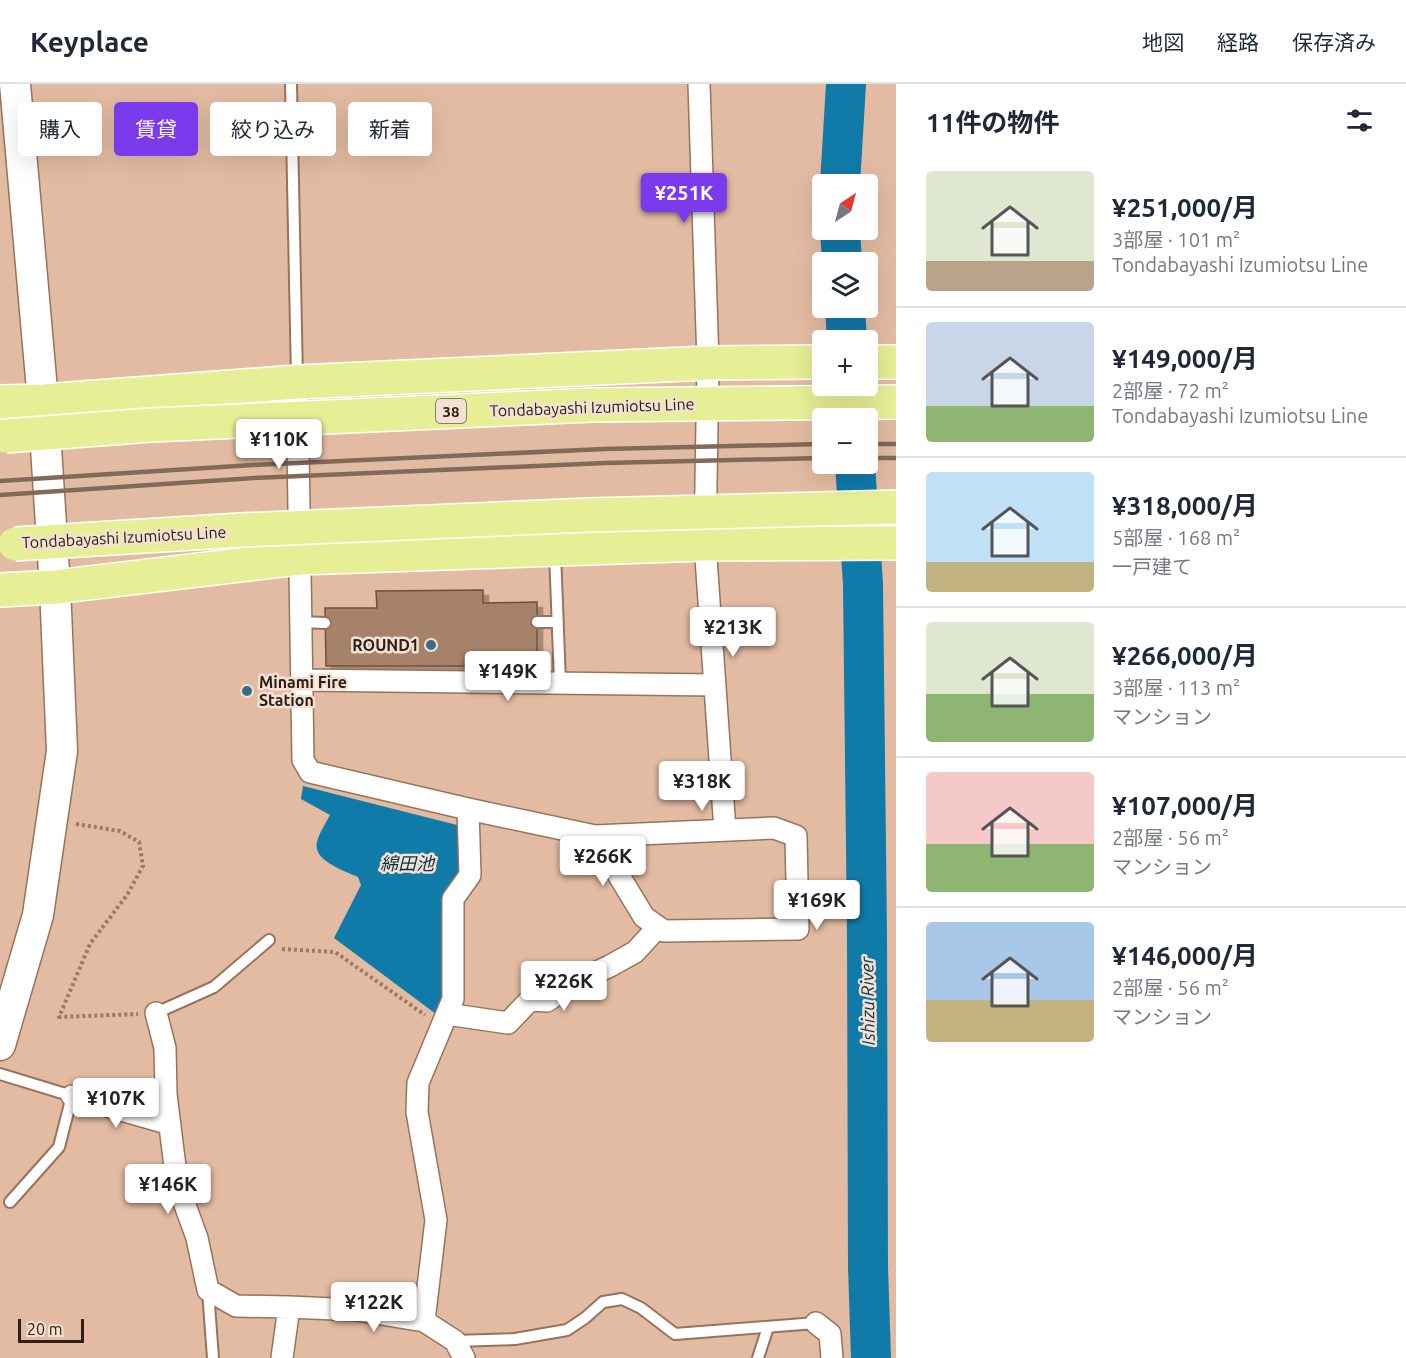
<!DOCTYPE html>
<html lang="ja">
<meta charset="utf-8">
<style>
body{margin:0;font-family:Ubuntu,"Noto Sans JP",sans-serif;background:#f2f2f3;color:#1f2937;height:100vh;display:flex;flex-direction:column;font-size:22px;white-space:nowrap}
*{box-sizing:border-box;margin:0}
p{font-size:20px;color:#747a83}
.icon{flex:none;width:33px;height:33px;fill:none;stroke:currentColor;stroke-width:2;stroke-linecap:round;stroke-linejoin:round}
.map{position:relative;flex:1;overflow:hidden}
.details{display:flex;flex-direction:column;background:#fff;width:510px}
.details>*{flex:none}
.banner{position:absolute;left:18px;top:18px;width:570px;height:54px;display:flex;gap:12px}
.needle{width:39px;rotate:36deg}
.fabs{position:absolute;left:812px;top:90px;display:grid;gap:12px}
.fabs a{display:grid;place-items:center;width:66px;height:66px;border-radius:6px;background:#fff;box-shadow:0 6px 24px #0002;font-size:30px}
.scale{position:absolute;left:18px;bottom:15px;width:66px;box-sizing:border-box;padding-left:6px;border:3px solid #2e2016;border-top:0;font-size:16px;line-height:21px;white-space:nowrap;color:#2e2016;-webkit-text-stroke:4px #f5e1d3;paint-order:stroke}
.price{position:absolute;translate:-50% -51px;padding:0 14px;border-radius:6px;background:#fff;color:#222;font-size:20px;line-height:39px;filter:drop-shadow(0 2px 3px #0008)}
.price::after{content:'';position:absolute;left:50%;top:36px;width:18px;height:14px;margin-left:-9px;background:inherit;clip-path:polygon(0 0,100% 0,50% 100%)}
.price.current{background:#7c3aed;color:#fff}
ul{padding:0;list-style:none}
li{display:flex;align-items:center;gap:18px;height:150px;padding:0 30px}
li+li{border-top:2px solid #e0e1e3}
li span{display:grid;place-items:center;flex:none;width:168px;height:120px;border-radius:6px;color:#555}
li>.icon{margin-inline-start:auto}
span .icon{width:72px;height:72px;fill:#fffc;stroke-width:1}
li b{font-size:26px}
h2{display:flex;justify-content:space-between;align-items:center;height:72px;padding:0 30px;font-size:26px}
.chip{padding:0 21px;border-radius:6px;background:#fff;box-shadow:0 6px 24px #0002;font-size:21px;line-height:54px}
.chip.current{background:#7c3aed;color:#fff}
header{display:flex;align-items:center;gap:36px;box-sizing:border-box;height:84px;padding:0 30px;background:#fff;border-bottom:2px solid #e0e1e3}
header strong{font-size:28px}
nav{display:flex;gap:33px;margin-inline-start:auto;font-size:21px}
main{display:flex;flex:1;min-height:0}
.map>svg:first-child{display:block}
.water{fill:#107aa8}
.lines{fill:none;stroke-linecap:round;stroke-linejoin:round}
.river{stroke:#107aa8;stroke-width:40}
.building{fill:#a7826a;stroke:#714f38;stroke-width:1.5;filter:url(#shadow)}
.lane-casing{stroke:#97735b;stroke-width:14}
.street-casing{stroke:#97735b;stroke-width:24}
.secondary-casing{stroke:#97735b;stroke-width:33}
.primary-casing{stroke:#fff;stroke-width:36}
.path{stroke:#977a67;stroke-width:4;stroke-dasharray:3 3;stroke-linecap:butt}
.lane{stroke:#fff;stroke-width:10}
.street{stroke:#fff;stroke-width:21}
.secondary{stroke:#fff;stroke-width:30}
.primary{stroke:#e6ef95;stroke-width:33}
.rail{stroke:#836958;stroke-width:4.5}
.primary-bridge-casing{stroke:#fff;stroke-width:36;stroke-linecap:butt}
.primary-bridge{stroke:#e6ef95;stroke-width:33}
.poi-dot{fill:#376b88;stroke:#f5e1d3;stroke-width:2}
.labels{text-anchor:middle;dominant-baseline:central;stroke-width:5;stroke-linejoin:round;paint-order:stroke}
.shield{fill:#f5e1d3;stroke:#6a5a4f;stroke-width:1.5}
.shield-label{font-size:15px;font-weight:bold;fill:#2e2016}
.street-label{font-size:16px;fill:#2e2016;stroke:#f5e1d3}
.poi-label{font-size:16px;font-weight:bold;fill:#2e2016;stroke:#f5e1d3;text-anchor:end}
.water-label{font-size:18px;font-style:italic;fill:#083246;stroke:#f5e1d3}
</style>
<header>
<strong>Keyplace</strong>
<nav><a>地図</a><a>経路</a><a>保存済み</a></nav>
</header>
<main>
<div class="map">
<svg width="896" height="1274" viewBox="0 0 896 1274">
<defs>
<filter id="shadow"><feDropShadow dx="5.5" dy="5.5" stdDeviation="0" flood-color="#0004"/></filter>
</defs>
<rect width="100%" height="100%" fill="#e3bba2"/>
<path class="water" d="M303,702L461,742L459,791L445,918L436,930L334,854L361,801L358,793C344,787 312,776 317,758C319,749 326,739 330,731L301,715Z"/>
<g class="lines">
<path class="river" d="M840,100L846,0
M840,146L842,178
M845,224L847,256
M855,380L863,500L867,852L868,1183L871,1274"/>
</g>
<path class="building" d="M483,506V519L537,518V582H326L325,524H377L376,507Z"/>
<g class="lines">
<g class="lane-casing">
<path id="lane" d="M291,0L297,294
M555,468L560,599
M301,538L325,539
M537,538H558
M156,929L214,903L269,856
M0,990L72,1012L59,1063L10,1118
M208,1207L213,1274
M455,1257L515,1255L567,1246L585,1234L603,1218L622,1215L641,1224L675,1250L816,1239
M758,1274L768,1243"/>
</g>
<g class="street-casing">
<path id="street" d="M699,0L708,279L705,460L725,746
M297,298L303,676L310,688L468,725L595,752L774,744L796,752L798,845L664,847L644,833L595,752
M302,596L715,601
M156,929L165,964L166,1010L177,1099L197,1154L208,1206L236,1222L289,1223L282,1274
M447,930L508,939L530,916L547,917L573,899L610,882L635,868L658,843
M72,1012L170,1040
M289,1223L357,1226L424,1237L455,1257L464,1274
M424,1237L436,1136L417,1028L418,999L453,915V815L470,791L468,725
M816,1239L830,1250L832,1274"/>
</g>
<g class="secondary-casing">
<path id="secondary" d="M0,961L38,831L62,667L55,503L43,317L15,0"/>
</g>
<g class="primary-casing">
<path id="primary" d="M867,278H896
M0,318L43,317L297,298L708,279L822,278
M0,506L55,503L299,474L705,460L896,459"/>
</g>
<path class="path" d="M76,740L120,747L139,758L143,782L127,811L90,860L59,933L138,930
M282,865L335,868L425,931"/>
<use href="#lane" class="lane"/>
<use href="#street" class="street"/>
<use href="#secondary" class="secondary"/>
<use href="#primary" class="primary"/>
<path class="rail" d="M867,360H896
M867,374H896
M0,397L253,381L604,365L822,360
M0,411L254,394L605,379L822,374"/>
<g class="primary-bridge-casing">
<path id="primary-bridge" d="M6,352L151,341L592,321L896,318
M15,460L241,446L589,431L896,423"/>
</g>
<use href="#primary-bridge" class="primary-bridge"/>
</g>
<g class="poi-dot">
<circle cx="431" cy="561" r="6"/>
<circle cx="247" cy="607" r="6"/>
</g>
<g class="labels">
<rect class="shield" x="436" y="315" width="30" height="24" rx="4.5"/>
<g class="shield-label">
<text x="451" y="327">38</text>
</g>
<g class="street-label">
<text transform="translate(592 323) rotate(-2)">Tondabayashi Izumiotsu Line</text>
<text transform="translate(124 453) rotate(-3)">Tondabayashi Izumiotsu Line</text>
</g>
<g class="poi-label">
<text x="419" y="561">ROUND1</text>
<text x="259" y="598" text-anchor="start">Minami Fire<tspan x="259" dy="18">Station</tspan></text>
</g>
<g class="water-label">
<text x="407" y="779">綿田池</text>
<text transform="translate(867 917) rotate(-91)">Ishizu River</text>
</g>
</g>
</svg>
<div class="fabs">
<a><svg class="needle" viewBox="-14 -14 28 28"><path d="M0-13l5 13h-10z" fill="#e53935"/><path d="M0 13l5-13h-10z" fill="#747a83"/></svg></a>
<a><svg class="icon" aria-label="layers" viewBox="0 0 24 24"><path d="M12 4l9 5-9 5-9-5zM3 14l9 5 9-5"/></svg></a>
<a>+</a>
<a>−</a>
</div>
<div class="scale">20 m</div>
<b class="price current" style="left:684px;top:140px">¥251K</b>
<b class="price" style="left:279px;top:386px">¥110K</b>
<b class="price" style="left:733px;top:574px">¥213K</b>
<b class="price" style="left:508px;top:618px">¥149K</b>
<b class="price" style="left:702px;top:728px">¥318K</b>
<b class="price" style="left:603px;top:803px">¥266K</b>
<b class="price" style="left:817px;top:847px">¥169K</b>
<b class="price" style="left:564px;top:928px">¥226K</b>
<b class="price" style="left:116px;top:1045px">¥107K</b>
<b class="price" style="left:168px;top:1131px">¥146K</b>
<b class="price" style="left:374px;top:1249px">¥122K</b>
<div class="banner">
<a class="chip">購入</a>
<a class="chip current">賃貸</a>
<a class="chip">絞り込み</a>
<a class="chip">新着</a>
</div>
</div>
<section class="details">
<h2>11件の物件<svg class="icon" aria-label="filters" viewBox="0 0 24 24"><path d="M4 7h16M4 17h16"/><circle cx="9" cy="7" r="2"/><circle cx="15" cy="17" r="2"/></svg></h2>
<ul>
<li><span style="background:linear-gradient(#dfe7d0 75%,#b9a48a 0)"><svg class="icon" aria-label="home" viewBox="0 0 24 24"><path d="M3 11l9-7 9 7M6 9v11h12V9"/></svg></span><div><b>¥251,000/月</b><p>3部屋 · 101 m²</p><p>Tondabayashi Izumiotsu Line</p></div></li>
<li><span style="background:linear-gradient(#c9d6e8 70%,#8fb573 0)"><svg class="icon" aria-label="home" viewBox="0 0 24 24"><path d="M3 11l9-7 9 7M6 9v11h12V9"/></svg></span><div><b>¥149,000/月</b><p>2部屋 · 72 m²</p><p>Tondabayashi Izumiotsu Line</p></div></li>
<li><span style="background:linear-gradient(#bfe0f5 75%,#c2b280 0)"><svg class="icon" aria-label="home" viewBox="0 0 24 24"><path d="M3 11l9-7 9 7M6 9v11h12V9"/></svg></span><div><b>¥318,000/月</b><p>5部屋 · 168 m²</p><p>一戸建て</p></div></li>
<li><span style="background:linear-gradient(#dfe7d0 60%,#8fb573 0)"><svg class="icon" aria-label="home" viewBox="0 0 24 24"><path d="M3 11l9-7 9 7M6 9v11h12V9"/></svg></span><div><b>¥266,000/月</b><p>3部屋 · 113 m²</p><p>マンション</p></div></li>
<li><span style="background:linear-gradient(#f6c9c9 60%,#8fb573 0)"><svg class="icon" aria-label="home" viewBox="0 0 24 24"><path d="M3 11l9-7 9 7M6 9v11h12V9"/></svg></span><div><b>¥107,000/月</b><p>2部屋 · 56 m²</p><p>マンション</p></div></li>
<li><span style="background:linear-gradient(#a9c7e8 65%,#c2b280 0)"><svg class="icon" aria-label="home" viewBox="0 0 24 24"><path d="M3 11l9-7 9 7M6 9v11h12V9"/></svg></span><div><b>¥146,000/月</b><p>2部屋 · 56 m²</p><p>マンション</p></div></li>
</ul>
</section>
</main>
